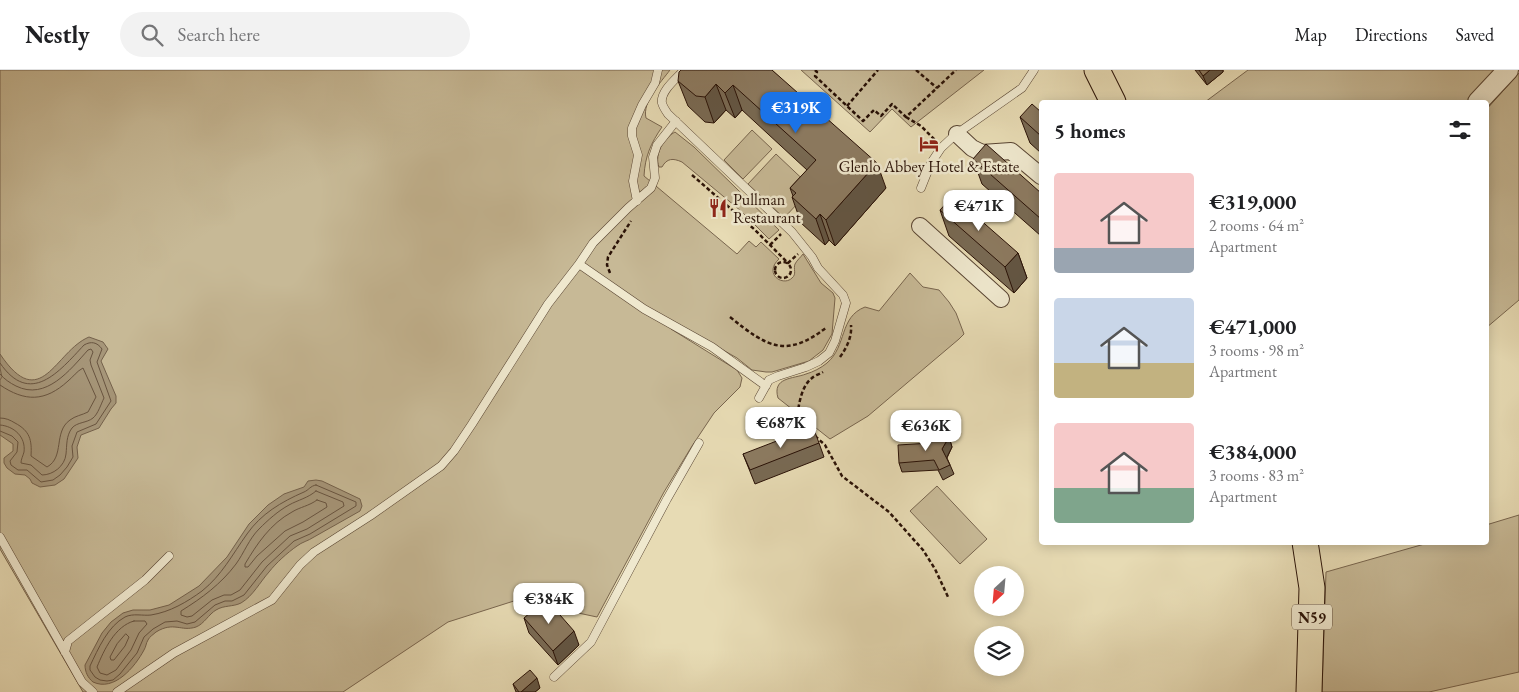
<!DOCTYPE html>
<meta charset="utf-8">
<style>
body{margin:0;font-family:"EB Garamond",serif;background:#f2f2f2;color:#202124;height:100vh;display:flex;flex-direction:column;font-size:19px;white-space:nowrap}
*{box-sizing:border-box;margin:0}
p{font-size:16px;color:#757577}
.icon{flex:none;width:28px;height:28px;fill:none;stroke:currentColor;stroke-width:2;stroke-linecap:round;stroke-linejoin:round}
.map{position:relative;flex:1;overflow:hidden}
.details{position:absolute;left:1039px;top:30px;width:450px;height:445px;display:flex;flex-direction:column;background:#fff;border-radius:5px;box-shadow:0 2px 12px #0003}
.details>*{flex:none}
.needle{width:32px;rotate:206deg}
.buttons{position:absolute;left:974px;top:496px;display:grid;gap:10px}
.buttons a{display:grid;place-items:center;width:50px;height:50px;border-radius:50%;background:#fff;box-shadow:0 2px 12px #0003;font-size:25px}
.price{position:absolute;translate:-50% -42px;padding:0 11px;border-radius:10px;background:#fff;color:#222;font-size:16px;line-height:32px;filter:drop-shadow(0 1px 2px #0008)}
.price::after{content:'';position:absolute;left:50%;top:30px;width:15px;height:11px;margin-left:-8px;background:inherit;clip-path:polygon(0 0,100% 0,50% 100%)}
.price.selected{background:#1a73e8;color:#fff}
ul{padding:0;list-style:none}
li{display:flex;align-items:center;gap:15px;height:125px;padding:0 15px}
li span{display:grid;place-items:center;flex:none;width:140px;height:100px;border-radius:5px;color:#555}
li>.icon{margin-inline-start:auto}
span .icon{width:60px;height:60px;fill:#fffc;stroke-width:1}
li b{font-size:21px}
h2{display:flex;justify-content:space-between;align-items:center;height:60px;padding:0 15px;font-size:21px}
header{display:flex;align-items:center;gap:30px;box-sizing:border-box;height:70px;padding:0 25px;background:#fff;border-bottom:1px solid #e0e0e0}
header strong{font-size:24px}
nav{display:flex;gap:28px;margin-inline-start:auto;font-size:18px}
.search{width:350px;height:45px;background:#f2f2f2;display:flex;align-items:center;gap:12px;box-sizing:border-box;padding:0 18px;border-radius:28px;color:#757577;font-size:19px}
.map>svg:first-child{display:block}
.green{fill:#c7b996;stroke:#78654e}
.water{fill:#a69679;stroke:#74614b}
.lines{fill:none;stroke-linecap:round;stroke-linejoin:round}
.shore{stroke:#685440;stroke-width:1}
.service-casing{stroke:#584432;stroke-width:9}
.minor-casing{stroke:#584432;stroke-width:18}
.tertiary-casing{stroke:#584432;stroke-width:22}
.primary-casing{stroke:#291106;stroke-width:27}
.path{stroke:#291106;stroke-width:2.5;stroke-dasharray:4 2.5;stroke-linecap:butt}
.service{stroke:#efe8ce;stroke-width:8}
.minor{stroke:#efe8ce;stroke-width:16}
.tertiary{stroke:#efe8ce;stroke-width:20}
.primary{stroke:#e7dbb4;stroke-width:25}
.wall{fill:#786953;stroke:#291106}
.shaded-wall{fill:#625543;stroke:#291106}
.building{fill:#8c7a60;stroke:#291106}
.labels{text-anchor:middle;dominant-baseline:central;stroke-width:5;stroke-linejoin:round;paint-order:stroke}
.shield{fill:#efe8ce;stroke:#645242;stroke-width:1}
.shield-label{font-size:15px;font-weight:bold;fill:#291106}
.poi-label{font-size:16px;fill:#291106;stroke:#efe8ce}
</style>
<header>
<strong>Nestly</strong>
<div class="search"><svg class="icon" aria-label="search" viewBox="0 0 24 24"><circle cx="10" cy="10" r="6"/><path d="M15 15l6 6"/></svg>Search here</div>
<nav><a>Map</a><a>Directions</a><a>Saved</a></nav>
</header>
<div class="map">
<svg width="1519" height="622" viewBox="0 0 1519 622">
<rect width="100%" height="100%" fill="#e7dbb4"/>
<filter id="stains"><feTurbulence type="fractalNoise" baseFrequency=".004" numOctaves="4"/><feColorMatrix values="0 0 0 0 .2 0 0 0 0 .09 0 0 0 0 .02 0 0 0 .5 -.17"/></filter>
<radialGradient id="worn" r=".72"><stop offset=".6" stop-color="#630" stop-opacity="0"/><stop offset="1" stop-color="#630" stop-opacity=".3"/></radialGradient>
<path class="green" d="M0,0H670C661,12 642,32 646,48L662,57C651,73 645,86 644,106L737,184L749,171L756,177L761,172L779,189C763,204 783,217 792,208C797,204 793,199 795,194C797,190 801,187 803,184L821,213L833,223L835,228L832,264L823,280L809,291L772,302H766L752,300L737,288L676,253L671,259L737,300L742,308L740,317L714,343L692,376L664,422L597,547L517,530L448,552L343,622H83L0,479Z
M801,0H984L911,57L892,39L870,62Z
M1248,0H1497L1473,32H1205Z
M1519,3V230L1486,258V40Z
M752,60L772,79L743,109L724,90Z
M675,62L694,77L779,160L769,169L741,141L682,92C673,88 667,88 662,97H659C654,84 664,68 675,62Z
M776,84L812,118L784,148L748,114Z
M910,203L923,217L939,220L949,232L956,243L964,264L959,269L868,346L830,369L778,328C772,307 793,309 806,304C813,302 821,298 827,293C847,276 839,247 865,237L879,241Z
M937,416L987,469L960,494L910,441Z
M1519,445V602L1429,622H1322L1326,502L1428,473L1486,472V455Z"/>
<path class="water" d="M89,267L103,272L108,279L101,291L116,326V333L111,339L99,358L81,365L77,377L78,388L64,409L55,415L40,417L32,413L30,409L25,405L15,404L7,398L4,393V388L13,381V374L0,365V310L2,307L0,298V284C41,345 55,281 89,267Z
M316,410L322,411L360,429L362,436L360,441C345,450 329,458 314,467C308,471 302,472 297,476C287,483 276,493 269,502C260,512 253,526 241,533C233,537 224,535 216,540C209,544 204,554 196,557C181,562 174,551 156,562C154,564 149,567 148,570C146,573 146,577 144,580C135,597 114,622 93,612C88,608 85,602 85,595L102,563L111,552L123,543L133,540H150L169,535L199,516L227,487L249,454L268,435L284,424L304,417L308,411Z"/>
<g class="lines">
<path class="shore" d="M0,293C30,337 59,302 84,275C91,271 97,272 102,279L97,292L111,331L96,354L77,362L72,376L73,387L67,397L60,405L53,410L41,412L27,400H18L11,395L10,391L17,382L18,372L12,366L0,361
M0,304C4,309 10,313 16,316C46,331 70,300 88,280L91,279L93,282L90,290L91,295L104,328C101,334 98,344 93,348C87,353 77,352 72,358C66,366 67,375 66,384C65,396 53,405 42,405L31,395L21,393C21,389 23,386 24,382C26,367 14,356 0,355
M0,315C25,332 45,332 68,311C73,307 77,301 83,298L96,327L88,342C82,345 75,346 70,350C53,362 65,387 47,397L31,386C32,370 30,361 15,353C10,350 6,348 0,348
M316,415L356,432V436L310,464L294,471L267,496L244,525L232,531H225L215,535L195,552L187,554L177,551L165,552L153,559L144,567L137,583L128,594L120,604L113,610L107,611L100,610L95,607L90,600V596C98,579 108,556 125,547C133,543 143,546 151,545C170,542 187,532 202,521C222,505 232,485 247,464C261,444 281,432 304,422C309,420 310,416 316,415Z
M316,421L343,432L344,436L307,459L290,466L262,492L240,520L231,525H224L212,530L192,546L187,547L181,545V541C202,528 221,514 236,494C244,483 249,469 259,459C268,450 278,441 289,435C298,430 308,428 316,421Z
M317,430L326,433L327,437L303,452L285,461L257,486L248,497H245V494C257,474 270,454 292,442C300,437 309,436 317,430Z
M134,551H145L147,554L139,563L131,580L116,600L107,605L100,603L97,597C104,580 115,556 134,551Z
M126,564L129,567L125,576L114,590H111L110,587L117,574Z"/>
<g class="service-casing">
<path id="service" d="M684,0C677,8 660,21 662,33C663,37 666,41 668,44L792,162L812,187L818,198L843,225L846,233L835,271L829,283L819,291L806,297L778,306L769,310L759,328
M921,118L931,93L941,78L955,65L1022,18L1034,0
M637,131L633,111L638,85L632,66V58L642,35L655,13L658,0
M579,194L593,173L628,138L651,118L655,108L653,87L657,75L676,51
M0,467L82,612L93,622
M65,582L68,571L145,510L169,486
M554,607L591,572L667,429L699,373
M117,622L174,583L272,530L300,495L314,482L370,446L441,396L454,381L472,354L548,234L579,194L644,239L712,277L766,316"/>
</g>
<g class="minor-casing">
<path id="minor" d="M957,64L972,78L982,83L1011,81L1041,106
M920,156L1001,229"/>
</g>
<g class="tertiary-casing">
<path id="tertiary" d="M1478,32L1508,0"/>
</g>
<g class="primary-casing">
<path id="primary" d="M1097,0L1113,32
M1305,472L1312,518L1309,622"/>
</g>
<path class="path" d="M815,0L817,2L815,6L863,51L874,40L881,46L892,34L906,47L956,0
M916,0L937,18
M847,36L878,0
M906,47L921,56L936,71
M692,105L754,159L788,193L798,184
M770,175L781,164
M775 200a8 8 0 1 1 16 0a8 8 0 1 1-16 0Z
M610,203L607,195L608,187L631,151
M730,247C767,277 786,289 827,257
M840,287C847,277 852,267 851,255
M808,361L801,356L796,357C798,342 799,318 812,308C815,305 820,304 823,302
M815,366L825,375L842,406L889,442L923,480L935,499L949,529"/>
<use href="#service" class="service"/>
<use href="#minor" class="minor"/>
<use href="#tertiary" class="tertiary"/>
<use href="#primary" class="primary"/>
</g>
<path class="wall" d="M772,0L886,118L835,176L829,170L825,175L801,153L792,127L793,126L790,118L807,100L742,40L735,48L726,40L714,53L705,52L688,36L678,11Z
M1195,0H1223V2L1207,15Z
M1041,42V83L1030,73L1020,47Z
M973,89L1041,123V166L982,114Z
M940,140L1018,183L1027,208L1014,223L949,166Z
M949,367L952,377L947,388L954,404L943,410L938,400L902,402L899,393L931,373Z
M819,373L824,387L755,414L743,384Z
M524,548L579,575L558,595L529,563Z
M513,614L540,618L535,622H516Z"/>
<path class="shaded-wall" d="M1210,0H1223V2L1207,15L1203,6Z
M716,14L726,40L714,53L705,27Z
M733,15L742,40L735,48L725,23Z
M877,93L886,118L835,176L826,150Z
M820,144L829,170L825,175L816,149Z
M1018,183L1027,208L1014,223L1005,197Z
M949,367L952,377L946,389L942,379Z
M574,561L579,575L558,595L553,581Z
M537,608L540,618L535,622H521Z"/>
<path class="building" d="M681,0H772L877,93L826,150L820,144L816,149L792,127L796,123L790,118L816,90L733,15L725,23L716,14L705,27L696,26L678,11L679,2Z
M1199,0H1210L1203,6Z
M1032,34L1041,42V66L1020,47Z
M986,74L1041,123V149L973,89Z
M953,126L1018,183L1005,197L940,140Z
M813,357L819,373L750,400L743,384Z
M937,361L949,367L942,379L950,395L939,400L934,390L899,393L898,375L931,373Z
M546,529L574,561L553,581L524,548Z
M530,600L537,608L521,622H519L513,614Z"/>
<defs>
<g id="hotel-bare" transform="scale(1.5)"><path d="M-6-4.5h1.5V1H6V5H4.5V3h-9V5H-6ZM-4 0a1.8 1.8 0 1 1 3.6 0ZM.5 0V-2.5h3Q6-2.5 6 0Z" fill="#8f2418" stroke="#efe8ce" stroke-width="2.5" paint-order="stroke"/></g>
<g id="restaurant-bare" transform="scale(1.5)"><path d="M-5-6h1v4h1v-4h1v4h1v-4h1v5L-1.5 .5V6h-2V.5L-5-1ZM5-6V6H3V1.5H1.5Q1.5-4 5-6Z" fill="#8f2418" stroke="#efe8ce" stroke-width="2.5" paint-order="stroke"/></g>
</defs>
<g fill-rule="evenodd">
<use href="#hotel-bare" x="929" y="74"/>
<use href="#restaurant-bare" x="718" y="138"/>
</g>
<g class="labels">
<rect class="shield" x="1292" y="534.5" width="40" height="25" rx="4"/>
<g class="shield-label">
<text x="1312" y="547">N59</text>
</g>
<g class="poi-label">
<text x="929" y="96">Glenlo Abbey Hotel &amp; Estate</text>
<text x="733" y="129" text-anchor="start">Pullman<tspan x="733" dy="18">Restaurant</tspan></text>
</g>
</g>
<rect width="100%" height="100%" filter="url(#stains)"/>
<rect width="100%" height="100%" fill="url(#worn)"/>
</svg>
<div class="buttons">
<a><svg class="needle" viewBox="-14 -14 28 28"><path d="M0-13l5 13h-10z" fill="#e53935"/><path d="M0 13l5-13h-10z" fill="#757577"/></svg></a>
<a><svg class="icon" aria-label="layers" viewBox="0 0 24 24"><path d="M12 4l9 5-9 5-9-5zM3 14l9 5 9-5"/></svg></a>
</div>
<b class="price selected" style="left:796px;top:64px">€319K</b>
<b class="price" style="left:979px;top:162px">€471K</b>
<b class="price" style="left:781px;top:379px">€687K</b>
<b class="price" style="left:926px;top:382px">€636K</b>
<b class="price" style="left:549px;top:555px">€384K</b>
<section class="details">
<h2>5 homes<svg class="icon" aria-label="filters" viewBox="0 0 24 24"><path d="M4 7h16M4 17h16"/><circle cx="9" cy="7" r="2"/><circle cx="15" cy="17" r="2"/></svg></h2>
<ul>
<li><span style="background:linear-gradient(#f6c9c9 75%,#9aa5b1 0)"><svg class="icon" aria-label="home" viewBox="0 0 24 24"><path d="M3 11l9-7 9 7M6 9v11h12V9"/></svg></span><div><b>€319,000</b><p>2 rooms · 64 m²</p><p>Apartment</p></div></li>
<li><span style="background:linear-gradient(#c9d6e8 65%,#c2b280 0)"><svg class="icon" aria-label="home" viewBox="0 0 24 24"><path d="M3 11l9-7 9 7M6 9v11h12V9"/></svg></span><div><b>€471,000</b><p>3 rooms · 98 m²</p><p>Apartment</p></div></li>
<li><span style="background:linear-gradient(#f6c9c9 65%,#7fa58c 0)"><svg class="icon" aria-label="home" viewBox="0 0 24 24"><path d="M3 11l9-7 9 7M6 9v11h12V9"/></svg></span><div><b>€384,000</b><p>3 rooms · 83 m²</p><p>Apartment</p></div></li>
</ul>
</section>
</div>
